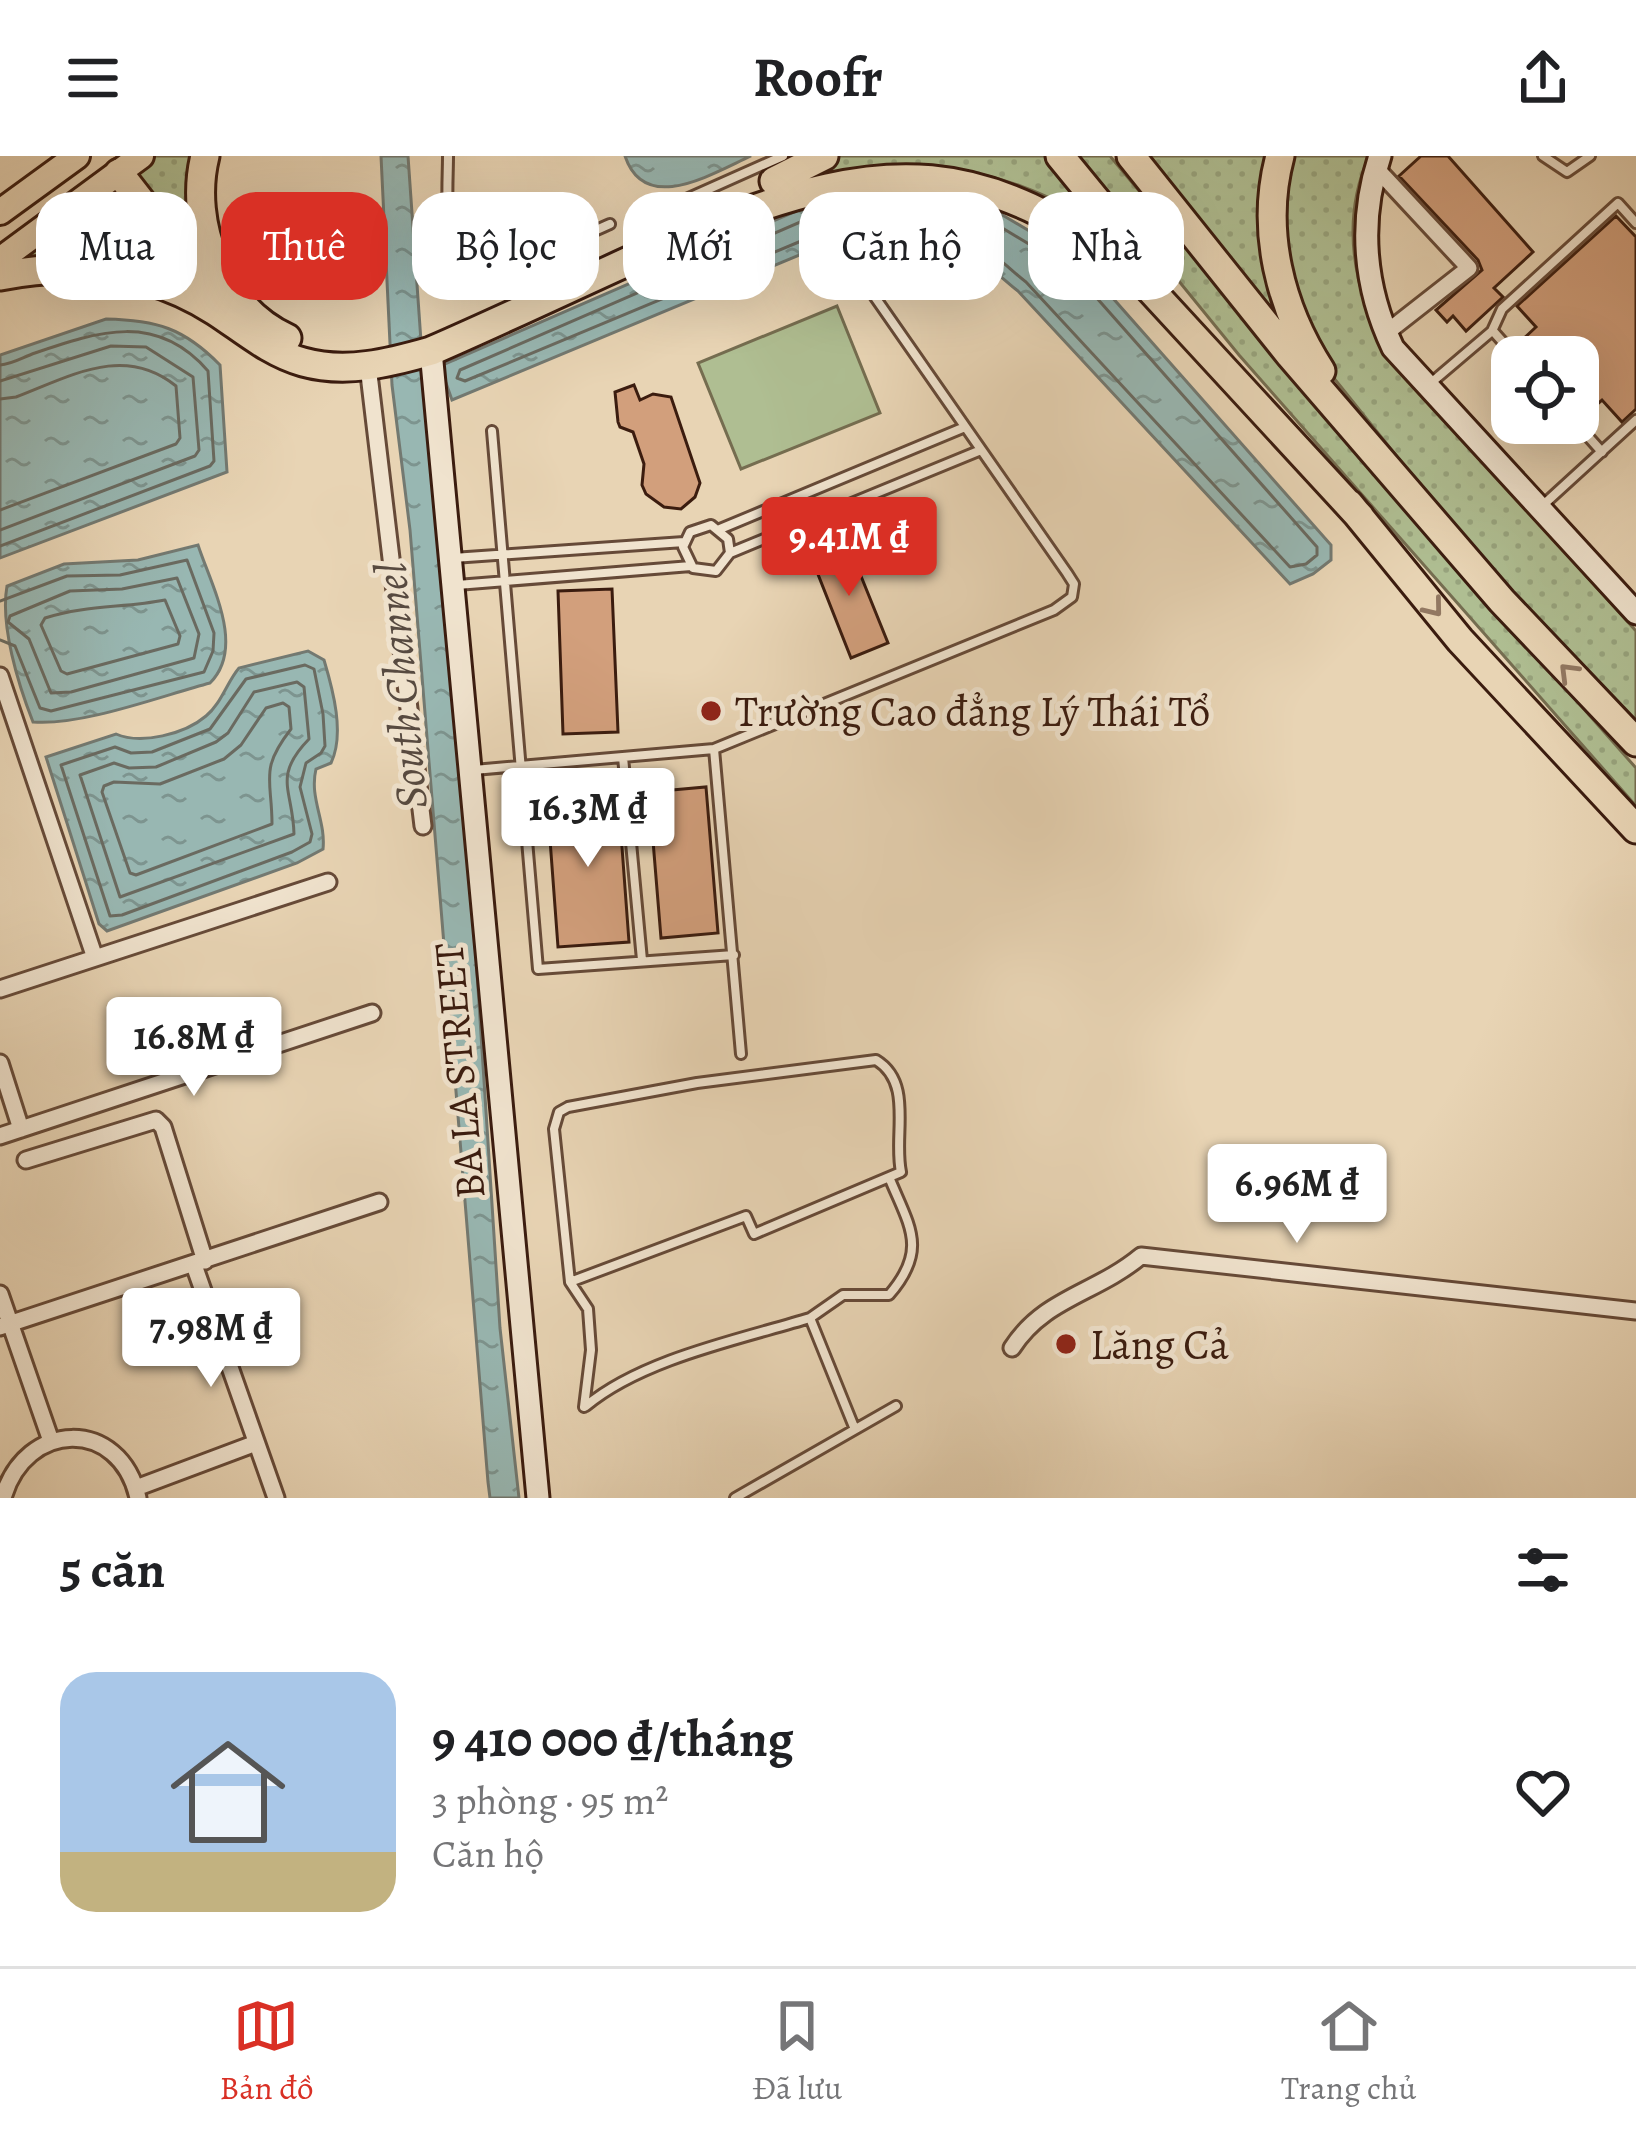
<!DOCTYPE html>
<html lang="vi">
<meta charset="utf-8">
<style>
body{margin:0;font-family:Alegreya,serif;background:#f6f6f6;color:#202124;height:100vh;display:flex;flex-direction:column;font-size:45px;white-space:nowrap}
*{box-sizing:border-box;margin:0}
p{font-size:39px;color:#757577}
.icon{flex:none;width:66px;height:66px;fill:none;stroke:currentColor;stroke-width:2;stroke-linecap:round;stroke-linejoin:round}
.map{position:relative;height:1342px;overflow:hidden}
.sheet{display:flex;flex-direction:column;background:#fff;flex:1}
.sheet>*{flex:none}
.banner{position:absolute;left:36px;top:36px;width:1566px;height:108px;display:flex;gap:24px}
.tools{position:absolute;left:1491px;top:180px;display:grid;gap:24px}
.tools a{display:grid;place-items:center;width:108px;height:108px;border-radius:24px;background:#fff;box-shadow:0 12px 48px #0002;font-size:60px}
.price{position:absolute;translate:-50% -102px;padding:0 27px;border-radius:12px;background:#fff;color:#222;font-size:39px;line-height:78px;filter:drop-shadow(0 3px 6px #0008)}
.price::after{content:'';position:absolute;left:50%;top:72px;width:36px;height:27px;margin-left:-18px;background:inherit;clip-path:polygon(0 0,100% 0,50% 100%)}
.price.on{background:#d93025;color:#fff}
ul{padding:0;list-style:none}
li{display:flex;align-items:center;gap:36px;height:300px;padding:0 60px}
li span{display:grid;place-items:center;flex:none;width:336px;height:240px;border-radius:36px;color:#555}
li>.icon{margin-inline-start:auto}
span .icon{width:144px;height:144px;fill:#fffc;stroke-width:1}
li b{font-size:51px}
h2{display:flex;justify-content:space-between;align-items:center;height:144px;padding:0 60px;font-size:51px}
.pill{padding:0 42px;border-radius:36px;background:#fff;box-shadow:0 12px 48px #0002;font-size:42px;line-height:108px}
.pill.on{background:#d93025;color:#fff}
header{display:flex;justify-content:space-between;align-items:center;height:156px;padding:0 60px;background:#fff;font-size:54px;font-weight:700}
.tabs{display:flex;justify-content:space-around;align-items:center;height:168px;border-top:3px solid #e0e0e0;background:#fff;font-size:33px;color:#757577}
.tabs a{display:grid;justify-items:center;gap:6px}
.tabs .on{color:#d93025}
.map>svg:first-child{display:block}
.grass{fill:url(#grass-dots);stroke:#756d50;stroke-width:3}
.pitch{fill:#afbe92;stroke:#756d50;stroke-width:3}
.water{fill:url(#water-ripples);stroke:#737971;stroke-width:3}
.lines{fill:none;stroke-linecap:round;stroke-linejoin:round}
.shore{stroke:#6a6a60;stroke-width:3}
.building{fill:#d29f7c;stroke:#3b1c0f;stroke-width:3}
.lane-casing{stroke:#664a38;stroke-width:14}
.street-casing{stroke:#664a38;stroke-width:21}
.secondary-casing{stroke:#3b1c0f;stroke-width:27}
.primary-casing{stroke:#3b1c0f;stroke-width:30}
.highway-casing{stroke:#3b1c0f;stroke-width:33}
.lane{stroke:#f0e3ce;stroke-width:8}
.street{stroke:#f0e3ce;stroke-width:15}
.secondary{stroke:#f0e3ce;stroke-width:21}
.primary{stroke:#e8d4b4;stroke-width:24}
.highway{stroke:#e8d4b4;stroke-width:27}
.oneway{stroke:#927862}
.poi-dot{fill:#8f2418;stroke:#f0e3ce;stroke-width:4.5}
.labels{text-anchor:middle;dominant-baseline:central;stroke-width:10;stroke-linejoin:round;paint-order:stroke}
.poi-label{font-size:42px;fill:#3b1c0f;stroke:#f0e3ce;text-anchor:start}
.street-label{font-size:42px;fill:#3b1c0f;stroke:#f0e3ce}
.water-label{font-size:45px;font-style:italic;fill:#574a40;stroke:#f0e3ce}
</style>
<header><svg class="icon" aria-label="menu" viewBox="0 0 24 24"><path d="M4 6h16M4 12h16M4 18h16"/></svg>Roofr<svg class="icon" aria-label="share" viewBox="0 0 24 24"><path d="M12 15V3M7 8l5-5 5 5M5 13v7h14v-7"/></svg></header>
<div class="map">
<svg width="1636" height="1342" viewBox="0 0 1636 1342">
<defs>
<pattern id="grass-dots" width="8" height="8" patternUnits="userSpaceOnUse" patternTransform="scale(3)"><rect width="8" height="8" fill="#afbe92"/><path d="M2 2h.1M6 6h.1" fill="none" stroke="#97a37d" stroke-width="1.8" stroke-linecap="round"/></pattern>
<pattern id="water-ripples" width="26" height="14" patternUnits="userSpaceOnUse" patternTransform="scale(3)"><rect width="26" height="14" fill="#98b7b2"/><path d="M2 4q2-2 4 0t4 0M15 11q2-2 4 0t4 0" fill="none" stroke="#7d948f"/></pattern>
</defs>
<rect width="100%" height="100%" fill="#e8d4b4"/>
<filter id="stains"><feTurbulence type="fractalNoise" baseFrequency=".00167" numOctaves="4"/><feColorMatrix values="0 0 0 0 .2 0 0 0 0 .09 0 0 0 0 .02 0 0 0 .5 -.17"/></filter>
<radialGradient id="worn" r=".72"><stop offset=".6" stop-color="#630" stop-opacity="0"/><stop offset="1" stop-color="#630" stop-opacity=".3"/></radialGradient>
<path class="grass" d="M152,0H196L216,131L137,20L138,14Z
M834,0H1046L1102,69C985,2 917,0 787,28Z
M1077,0H1110L1361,301L1636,612V650L1239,199Z
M1126,0H1269C1249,73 1263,122 1285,192Z
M1289,0H1369C1339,68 1355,138 1388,200L1636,475V576L1525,460L1329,216L1293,138L1281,68Z
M115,28L194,132L4,111Z"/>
<path class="pitch" d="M837,150L880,257L741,313L698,207Z"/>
<path class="water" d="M381,0H408L427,271L472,739L500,1172L519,1342H490L488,1326L410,374L392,229Z
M625,0H751C713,17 645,60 625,0Z
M919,34L967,43L999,57L1080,105L1331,389V404L1313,418L1290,428L1018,135C1006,126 993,112 980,106C929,83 862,83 809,95L452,244L440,210L826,42Z
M106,163C156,164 184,172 220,209L227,316L0,402V199Z
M198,389C211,429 246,491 210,527C161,540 82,570 33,566C18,528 0,469 7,430L64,408L138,404Z
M308,495L324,504C333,534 345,578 331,607L316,613C309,642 326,665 323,693L297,707L107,775L99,768L46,601L116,578C141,589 185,578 206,560C221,548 227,526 239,512Z"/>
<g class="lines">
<path class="shore" d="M918,46L964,55L994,67L1072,114L1317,391V399L1306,408L1290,411L1026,126C1014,117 1001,103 988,96C940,71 857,72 806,83L465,225L457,222L460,214L828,54Z
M0,209C13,208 23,201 35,197C99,175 157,156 208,215L214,305L210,310L0,390
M0,225L111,190L146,191L193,221L199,294L195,300L0,374
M0,243L16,241C71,220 124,188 176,230L180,282L176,288L0,354
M177,422L199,478L194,502L71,536L51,537L29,483L8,466L10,460L70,435L122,433Z
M165,444L180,480L178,488L67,518L61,515L41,469L45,462C85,449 124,452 165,444Z
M0,445L67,420L120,419L187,404L214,477L213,495L204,516L51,555L40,552L15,490L0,484
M305,509L314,513L323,558L325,590L321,597L306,607L300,631L312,678L310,686L292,696L122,759L110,760L61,609L115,591L131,597L152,596L210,573L246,523Z
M297,526L304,531L309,583C272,621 293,634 294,678L120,741L80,619L114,607L129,612L156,611L216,586L228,577L254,536Z
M283,547L289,551L291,573C259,614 272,623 272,668L136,719L130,717L102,636L104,630L114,626L160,628L224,603L241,589L266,552Z"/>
</g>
<path class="building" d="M1421,0H1448L1533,96L1494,132L1503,141L1466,175L1453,160L1447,166L1436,154L1482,114L1478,104L1399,20Z
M1616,60L1636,81V253L1622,266L1602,244L1587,257L1578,248V201H1535L1521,185L1536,171L1517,150Z
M634,229L640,244L653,238L671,241L700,327L695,341L681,353L664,351L646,338L642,329L644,308L633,276L620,271L618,266L615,236Z
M846,383L888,487L851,502L810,398Z
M612,433L618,576L563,578L558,435Z
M706,631L718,777L661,782L649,636Z
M618,637L629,786L558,791L547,643Z"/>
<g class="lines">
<g class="lane-casing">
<path id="lane" d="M448,0C448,24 445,52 452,75C471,142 572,84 610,68
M1543,0L1567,16L1590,0
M646,61L783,0
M1493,175L1516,201
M1432,226L1492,175L1502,153L1618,47L1636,67
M1576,267L1602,296
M492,275L538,813L734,799
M1542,350L1636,264
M720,373L965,271
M730,397L728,383L711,369L690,376L683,391L693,412L716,415L730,397L981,294
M453,402L684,386
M457,429L691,410
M714,593L741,898
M623,601L642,804
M474,614L714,593L1054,454L1072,441L1074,428L1067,417L854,111
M570,1126L746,1060L754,1078L901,1016C893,979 914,927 876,904L697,927L568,951L559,956L554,973L570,1126L588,1153L591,1194L584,1251
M810,1162L843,1139H889C929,1093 909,1070 889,1021
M586,1250C642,1203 741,1183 810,1162L854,1271
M735,1342L896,1250"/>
</g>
<g class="street-casing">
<path id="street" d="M1376,12L1469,112L1386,177
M368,210L423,670
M0,520L95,802
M0,833L328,726
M0,907L21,973
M0,980L372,857
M26,1004L156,964L163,971L205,1105
M194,1109L276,1342
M0,1138L51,1285
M0,1171L379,1046
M1012,1192C1044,1142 1095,1138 1141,1100L1636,1155
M136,1332L256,1287
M3,1342C25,1264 120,1261 138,1342"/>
</g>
<g class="secondary-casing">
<path id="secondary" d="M1380,0C1358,65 1364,131 1393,192L1636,457
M431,195L538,1342"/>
</g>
<g class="primary-casing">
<path id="primary" d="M0,56L77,0
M0,104L141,0"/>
</g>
<g class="highway-casing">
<path id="highway" d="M205,0C188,68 221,152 287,182
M1060,0L1155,116
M1131,0L1290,199L1502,445L1636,586
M1280,0C1260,74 1280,152 1321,215
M119,17L223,151
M774,25L824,0
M0,120C75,105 149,113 215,155C243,173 270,197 303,206C346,218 389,207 431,195C523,155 613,111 705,71C887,0 982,0 1137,119L1360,361
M1349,348L1460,484L1636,673"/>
</g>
<use href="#lane" class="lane"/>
<use href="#street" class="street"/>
<use href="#secondary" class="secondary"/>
<use href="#primary" class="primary"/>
<use href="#highway" class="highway"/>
</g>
<defs><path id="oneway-chevron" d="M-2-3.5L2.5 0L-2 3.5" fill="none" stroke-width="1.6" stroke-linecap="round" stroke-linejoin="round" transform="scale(3)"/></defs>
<g class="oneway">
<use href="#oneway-chevron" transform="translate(1434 452) rotate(51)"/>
<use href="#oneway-chevron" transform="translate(1568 516) rotate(-135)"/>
</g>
<g class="poi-dot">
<circle cx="711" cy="555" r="12"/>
<circle cx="1066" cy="1188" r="12"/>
</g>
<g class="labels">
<g class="poi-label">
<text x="735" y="555">Trường Cao đẳng Lý Thái Tổ</text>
<text x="1090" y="1188">Lăng Cả</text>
</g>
<g class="street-label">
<text transform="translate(459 915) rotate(-95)">BA LA STREET</text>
</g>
<g class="water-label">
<text transform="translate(401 530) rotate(-95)">South Channel</text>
</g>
</g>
<rect width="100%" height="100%" filter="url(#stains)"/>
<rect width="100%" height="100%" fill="url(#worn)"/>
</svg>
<div class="tools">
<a><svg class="icon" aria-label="locate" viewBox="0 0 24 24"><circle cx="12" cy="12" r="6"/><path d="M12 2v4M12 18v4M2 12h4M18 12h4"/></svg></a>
</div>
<b class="price on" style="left:849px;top:443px">9.41M ₫</b>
<b class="price" style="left:588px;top:714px">16.3M ₫</b>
<b class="price" style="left:194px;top:943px">16.8M ₫</b>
<b class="price" style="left:1297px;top:1090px">6.96M ₫</b>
<b class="price" style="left:211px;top:1234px">7.98M ₫</b>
<div class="banner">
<a class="pill">Mua</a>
<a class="pill on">Thuê</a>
<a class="pill">Bộ lọc</a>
<a class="pill">Mới</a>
<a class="pill">Căn hộ</a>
<a class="pill">Nhà</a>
</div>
</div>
<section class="sheet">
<h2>5 căn<svg class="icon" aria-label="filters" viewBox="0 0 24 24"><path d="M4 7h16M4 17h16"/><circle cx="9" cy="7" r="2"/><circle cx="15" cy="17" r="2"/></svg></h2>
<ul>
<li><span style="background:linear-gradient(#a9c7e8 75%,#c2b280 0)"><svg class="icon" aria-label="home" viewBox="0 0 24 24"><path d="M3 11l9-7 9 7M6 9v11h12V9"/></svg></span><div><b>9 410 000 ₫/tháng</b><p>3 phòng · 95 m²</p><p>Căn hộ</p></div><svg class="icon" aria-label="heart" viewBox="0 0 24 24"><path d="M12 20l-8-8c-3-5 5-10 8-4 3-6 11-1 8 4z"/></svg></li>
</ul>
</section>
<nav class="tabs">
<a class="on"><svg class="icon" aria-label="map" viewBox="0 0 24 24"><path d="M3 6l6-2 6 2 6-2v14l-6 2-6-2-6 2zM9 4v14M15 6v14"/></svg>Bản đồ</a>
<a><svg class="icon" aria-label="saved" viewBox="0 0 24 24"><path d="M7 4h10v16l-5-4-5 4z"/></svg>Đã lưu</a>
<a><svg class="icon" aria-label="home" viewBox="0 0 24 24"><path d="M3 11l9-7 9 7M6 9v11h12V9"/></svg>Trang chủ</a>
</nav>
